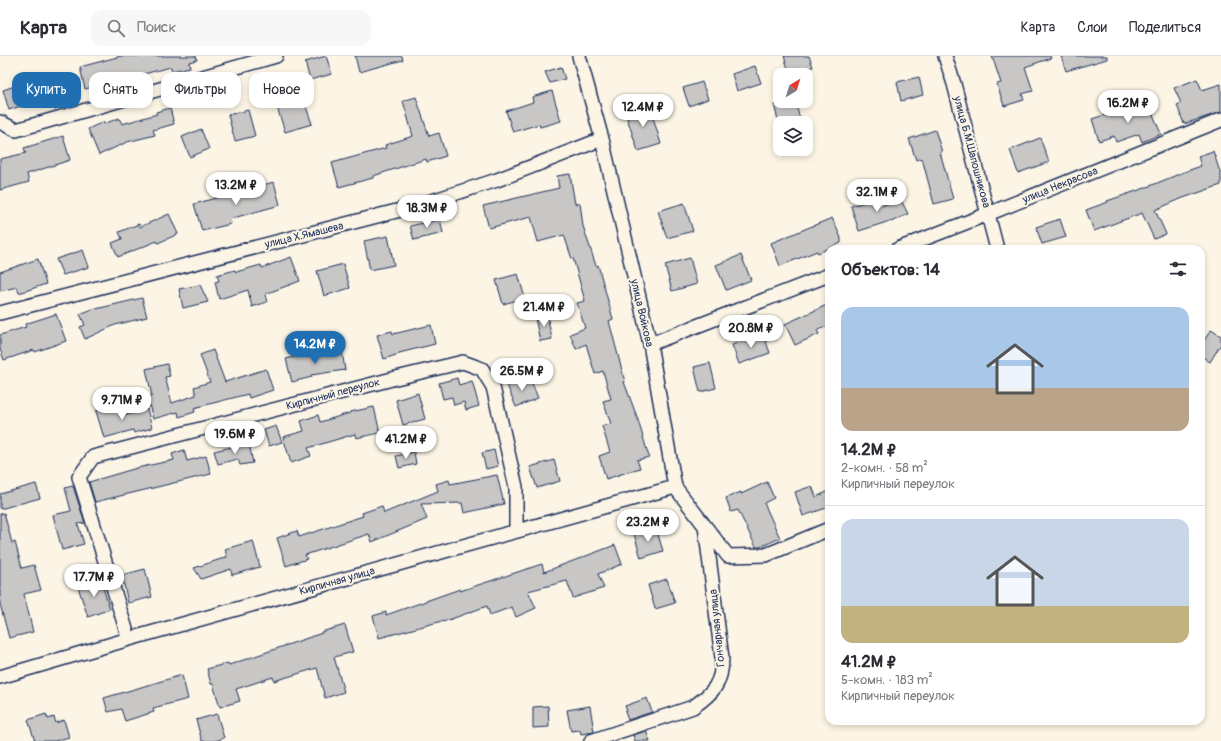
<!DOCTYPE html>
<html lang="ru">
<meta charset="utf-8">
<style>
body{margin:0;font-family:Pangolin,sans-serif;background:#f7f7f7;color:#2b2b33;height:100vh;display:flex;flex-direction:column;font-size:15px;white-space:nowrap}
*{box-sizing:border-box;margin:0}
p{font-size:13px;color:#7c7c81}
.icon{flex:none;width:22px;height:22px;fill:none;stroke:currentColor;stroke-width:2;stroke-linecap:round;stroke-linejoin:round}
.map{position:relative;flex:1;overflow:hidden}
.drawer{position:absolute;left:825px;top:189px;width:380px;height:480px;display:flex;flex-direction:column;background:#fff;border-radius:12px;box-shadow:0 2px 6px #0003}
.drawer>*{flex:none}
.guide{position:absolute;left:12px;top:16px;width:380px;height:36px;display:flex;gap:8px}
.needle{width:26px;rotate:38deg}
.tools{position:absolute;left:773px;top:12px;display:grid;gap:8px}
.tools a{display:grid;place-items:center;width:40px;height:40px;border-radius:8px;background:#fff;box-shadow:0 2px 6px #0003;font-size:20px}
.price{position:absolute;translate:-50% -34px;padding:0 9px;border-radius:14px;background:#fff;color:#222;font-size:13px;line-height:26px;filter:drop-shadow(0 1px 2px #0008)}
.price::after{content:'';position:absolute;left:50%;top:24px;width:12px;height:9px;margin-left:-6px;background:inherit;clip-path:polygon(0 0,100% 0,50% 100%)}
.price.on{background:#1f6fb2;color:#fff}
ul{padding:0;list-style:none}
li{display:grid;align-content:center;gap:8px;height:212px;padding:0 16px}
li+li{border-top:1px solid #e1e1e2}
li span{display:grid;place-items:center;height:124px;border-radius:12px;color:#555}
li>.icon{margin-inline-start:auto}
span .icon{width:72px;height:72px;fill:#fffc;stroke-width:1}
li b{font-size:17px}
h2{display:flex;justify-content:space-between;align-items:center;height:48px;padding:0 16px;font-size:17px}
.chip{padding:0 14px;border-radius:12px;background:#fff;box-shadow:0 2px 6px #0003;font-size:14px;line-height:36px}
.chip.on{background:#1f6fb2;color:#fff}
header{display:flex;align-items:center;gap:24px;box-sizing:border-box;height:56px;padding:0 20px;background:#fff;border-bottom:1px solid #e1e1e2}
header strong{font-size:19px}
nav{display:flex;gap:22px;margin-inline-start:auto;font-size:14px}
.search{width:280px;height:36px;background:#f7f7f7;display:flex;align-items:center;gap:10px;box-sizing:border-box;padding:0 14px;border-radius:12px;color:#7c7c81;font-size:15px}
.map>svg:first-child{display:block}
.building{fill:#c8c7c6;stroke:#1b2f5e}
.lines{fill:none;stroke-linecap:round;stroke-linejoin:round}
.street-casing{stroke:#1b2f5e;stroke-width:16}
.street{stroke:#fcf5e5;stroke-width:13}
.labels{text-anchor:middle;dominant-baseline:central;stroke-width:4;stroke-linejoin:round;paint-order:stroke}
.street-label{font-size:11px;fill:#1b2f5e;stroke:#fcf5e5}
</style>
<header>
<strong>Карта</strong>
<div class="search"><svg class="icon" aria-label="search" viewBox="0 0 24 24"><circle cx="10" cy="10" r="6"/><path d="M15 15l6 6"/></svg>Поиск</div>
<nav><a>Карта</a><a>Слои</a><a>Поделиться</a></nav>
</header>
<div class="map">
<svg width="1221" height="685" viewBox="0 0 1221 685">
<rect width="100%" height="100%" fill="#fcf5e5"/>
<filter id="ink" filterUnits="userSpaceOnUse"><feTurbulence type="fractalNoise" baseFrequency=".025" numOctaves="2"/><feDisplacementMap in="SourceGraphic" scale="8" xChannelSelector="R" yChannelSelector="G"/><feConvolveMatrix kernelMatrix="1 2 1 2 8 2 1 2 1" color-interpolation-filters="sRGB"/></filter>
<g filter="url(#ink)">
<path class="building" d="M121,0H196L197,4L189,6L190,11L172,15L171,11L85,33L80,11Z
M326,0L332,18L310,24L305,6Z
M355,0H402L403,4L359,16Z
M784,0H809L813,11L790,19Z
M992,0H1050L1051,2L1025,11L1033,35L1022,38L1024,44L1004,50L997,28L1001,27Z
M1061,0H1107V3L1066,15Z
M755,10L761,27L737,35L732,18Z
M561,11L565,23L550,27L545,16Z
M919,21L923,39L901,45L897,26Z
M1197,23L1202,34L1221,28V56L1184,68L1177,49L1181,47L1174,32Z
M702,26L708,43L689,50L683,32Z
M18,29L24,49L9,54L3,34Z
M552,35L561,65L540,71L539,68L513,76L506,55L533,46L532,41Z
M416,41L429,80L439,77L446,100L427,106L426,103L373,120V122L339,131L332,107L386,92L385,89L413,80L403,45Z
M303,42L312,68L285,76L277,51Z
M791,45H795L801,67H779L774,49Z
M1148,46L1161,78L1142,86L1139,78L1116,86L1114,80L1099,85L1092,63L1120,54L1121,57Z
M649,48L661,88L638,95L625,56Z
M170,52L174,68L153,74L155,79L127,86L99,99L88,73L103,66L104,68L119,62L122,68L157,58L156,56Z
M248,54L255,80L235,85L228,59Z
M201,73L209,93L190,101L182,81Z
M935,74L942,96H940L953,143L934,148L922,102L916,104L909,83Z
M63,80L70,104L27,118L29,126L0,134V103L26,97L24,92Z
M1040,82L1049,106L1018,117L1010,94Z
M1213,95L1221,119V129L1183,142L1155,154L1166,178L1154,183L1142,157L1094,175L1086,154L1108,146L1107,145L1145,132L1184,116L1201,110L1198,100Z
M570,118L575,148L580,147L583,170L596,210L598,209L613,263L609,265L625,326H624L637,361L649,401L637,404L640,412L606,423L599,400L610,396L602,370L611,368L603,345L611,343L603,315L595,318L586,288L576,293L570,278L585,272L577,247L585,245L573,202L572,203L564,179L538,186L531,161L489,172L483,150L559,132L557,120Z
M274,126L280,149L230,163L231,168L202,175L194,148Z
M900,142L908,158L891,166L890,165L859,175L851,150L874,143L877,152Z
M684,147L693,175L667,182L658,155Z
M169,158L178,178L158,187L157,185L118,201L112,187L122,183L119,176L139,168L140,171Z
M832,162L841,182V187L818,197L817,195L780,210L771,187Z
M440,163L443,177L414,184L410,170Z
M1060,163L1066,181L1042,188L1036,171Z
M388,180L394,209L370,214L364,185Z
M83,194L89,211L63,219L56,203Z
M741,199L751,224L726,234L716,209Z
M291,201L300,225L265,238L267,246L252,251L248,234L219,243L215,226L219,225L217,219L235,214L236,216L261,209L262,212Z
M690,202L697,228L672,235L665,209Z
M38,203L46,228L19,237L17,231L0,235V216Z
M343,208L350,232L324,240L317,215Z
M518,218L525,242L503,248L496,224Z
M200,229L208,246L183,252L179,233Z
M142,242L147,261L115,269L85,283L80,271L85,269L80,258L95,252L96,253Z
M829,248V270L817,274L819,278L795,289L785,268Z
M56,258L66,285L35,296L34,294L4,304L0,293V279L26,271L25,268Z
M547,259L552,283L540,285L535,262Z
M431,269L435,288L399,297V298L384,303L377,279L392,275L393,278Z
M1211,274L1221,280V288L1210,306L1201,300V289Z
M763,277L770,297L739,308L732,289Z
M213,294L225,326L266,313L273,334L249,342L248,338L194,352L195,356L179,361L178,356L153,363L147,341L152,340L146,313L167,308L170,320L165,321L172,347L196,339L194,331L210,326L200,299Z
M342,295L345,314L311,319L312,321L292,326L286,303L306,298L307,301Z
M710,307L716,332L700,336L694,311Z
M529,320L538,342L516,351L507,329Z
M457,322L459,329L472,325L479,350L466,354L464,346L454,349L452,341L443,343L439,327Z
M418,337L425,363L403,369L396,344Z
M123,348L126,359L147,353L152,372L134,377L133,374L104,382L96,355Z
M374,351L380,377L356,382L355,378L308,392L311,400L291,407L283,381L304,375L301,365L318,359L320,366L350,357V356Z
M276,370L282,386L269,390L264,374Z
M249,387L253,407L240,409L238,403L218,408L214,395Z
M184,394L187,405L206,400L211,418L95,446L89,426L137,412L174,404L172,398Z
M494,394L498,410L486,413L482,397Z
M414,396L416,408L399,412L396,400Z
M554,404L560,425L537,432L530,411Z
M497,419L504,448L464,457L462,447L421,448L427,463L372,486L369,478L305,499L307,503L286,510L277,482L297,475L299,481L363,460L362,457L382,450L384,457L438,435L436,428L449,424L450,428Z
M767,426L774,442L764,447L780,482L760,491H756L738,454L731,456L726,442L741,436V438Z
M36,428L40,442L0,453V438Z
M73,430L85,467L78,468L84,488L62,494L53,459L71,455L65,432Z
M812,430L816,441L829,435V451L803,460L795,436Z
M4,457L12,487L15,486L22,512L34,509L41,534L24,538L33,576L9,582L0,548V458Z
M656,472L663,495L641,502L634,478Z
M253,485L260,511L232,519L231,513L201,523L194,512L227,501L225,493Z
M615,489L622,508L598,518L604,532L573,542L567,525L528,535L536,552L516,561L512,551L490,559L487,550L443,566L442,565L379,582L373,560L386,556V559L460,533V535L542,508L544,516Z
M145,513L152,541L128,547L122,519Z
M100,523L110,553L88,561L78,531Z
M667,523L675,547L655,553L648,529Z
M345,569L353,596L334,601L344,636L325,642L317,612L274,625L273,621L236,633L240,645L220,651L213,628H211L207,613L228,607L229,609L322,577L321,576Z
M182,619L188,643L153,652L154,656L125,665L121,653L108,656L104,642Z
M647,642L652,656L628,664L625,656L627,655L625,650Z
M548,650L549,671L533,672V651Z
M590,650L594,676L581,678L580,674L571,675L567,654Z
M46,658L48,663L54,661L56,667L64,664L69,681L55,685H35L28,664Z
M217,658L224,682L215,685H202L196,664Z
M646,675L650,685H635L633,679Z"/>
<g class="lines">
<g class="street-casing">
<path id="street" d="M579,0L602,83L650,288L675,431L728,500L766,499L829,473
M945,0L954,28L997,193
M0,66L16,74L276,0
M898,193L988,158L1221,64
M0,257L416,150L497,124L602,83
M650,288L829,219
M129,583L79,421L93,401L396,322L463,306L482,313L493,331L516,431V475
M0,621L129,583L675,431
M591,685L693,651C713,637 722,628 722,602L705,470"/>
</g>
<use href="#street" class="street"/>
</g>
</g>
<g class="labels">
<g class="street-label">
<text transform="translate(972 96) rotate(75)">улица Б.М.Шапошникова</text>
<text transform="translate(1060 129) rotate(-22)">улица Некрасова</text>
<text transform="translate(304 179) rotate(-14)">улица Х.Ямашева</text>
<text transform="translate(642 257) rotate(77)">улица Войкова</text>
<text transform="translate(333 338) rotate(-15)">Кирпичный переулок</text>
<text transform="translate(337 525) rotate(-16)">Кирпичная улица</text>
<text transform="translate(717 572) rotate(-96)">Гончарная улица</text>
</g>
</g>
</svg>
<div class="tools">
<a><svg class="needle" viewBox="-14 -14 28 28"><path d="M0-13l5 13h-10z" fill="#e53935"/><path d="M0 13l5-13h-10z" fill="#7c7c81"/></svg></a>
<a><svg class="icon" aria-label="layers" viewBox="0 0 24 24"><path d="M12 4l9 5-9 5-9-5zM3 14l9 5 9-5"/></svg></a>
</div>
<b class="price" style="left:1128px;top:68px">16.2M ₽</b>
<b class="price" style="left:643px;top:72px">12.4M ₽</b>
<b class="price" style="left:236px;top:150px">13.2M ₽</b>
<b class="price" style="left:877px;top:157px">32.1M ₽</b>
<b class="price" style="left:427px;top:173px">18.3M ₽</b>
<b class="price" style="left:544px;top:272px">21.4M ₽</b>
<b class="price" style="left:751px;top:293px">20.8M ₽</b>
<b class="price on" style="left:315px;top:309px">14.2M ₽</b>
<b class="price" style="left:522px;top:336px">26.5M ₽</b>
<b class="price" style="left:122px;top:365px">9.71M ₽</b>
<b class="price" style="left:235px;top:399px">19.6M ₽</b>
<b class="price" style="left:406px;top:404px">41.2M ₽</b>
<b class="price" style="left:648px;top:487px">23.2M ₽</b>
<b class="price" style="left:94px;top:542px">17.7M ₽</b>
<div class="guide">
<a class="chip on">Купить</a>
<a class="chip">Снять</a>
<a class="chip">Фильтры</a>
<a class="chip">Новое</a>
</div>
<section class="drawer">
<h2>Объектов: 14<svg class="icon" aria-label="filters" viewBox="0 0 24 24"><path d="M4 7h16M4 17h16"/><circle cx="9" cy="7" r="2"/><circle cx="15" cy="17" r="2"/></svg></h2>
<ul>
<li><span style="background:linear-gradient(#a9c7e8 65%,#b9a48a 0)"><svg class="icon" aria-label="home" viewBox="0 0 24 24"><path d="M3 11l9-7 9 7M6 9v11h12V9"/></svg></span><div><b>14.2M ₽</b><p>2-комн. · 58 m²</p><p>Кирпичный переулок</p></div></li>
<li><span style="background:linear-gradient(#c9d6e8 70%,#c2b280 0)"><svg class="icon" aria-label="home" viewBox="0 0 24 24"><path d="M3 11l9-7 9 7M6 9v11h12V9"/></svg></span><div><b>41.2M ₽</b><p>5-комн. · 183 m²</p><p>Кирпичный переулок</p></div></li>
</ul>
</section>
</div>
